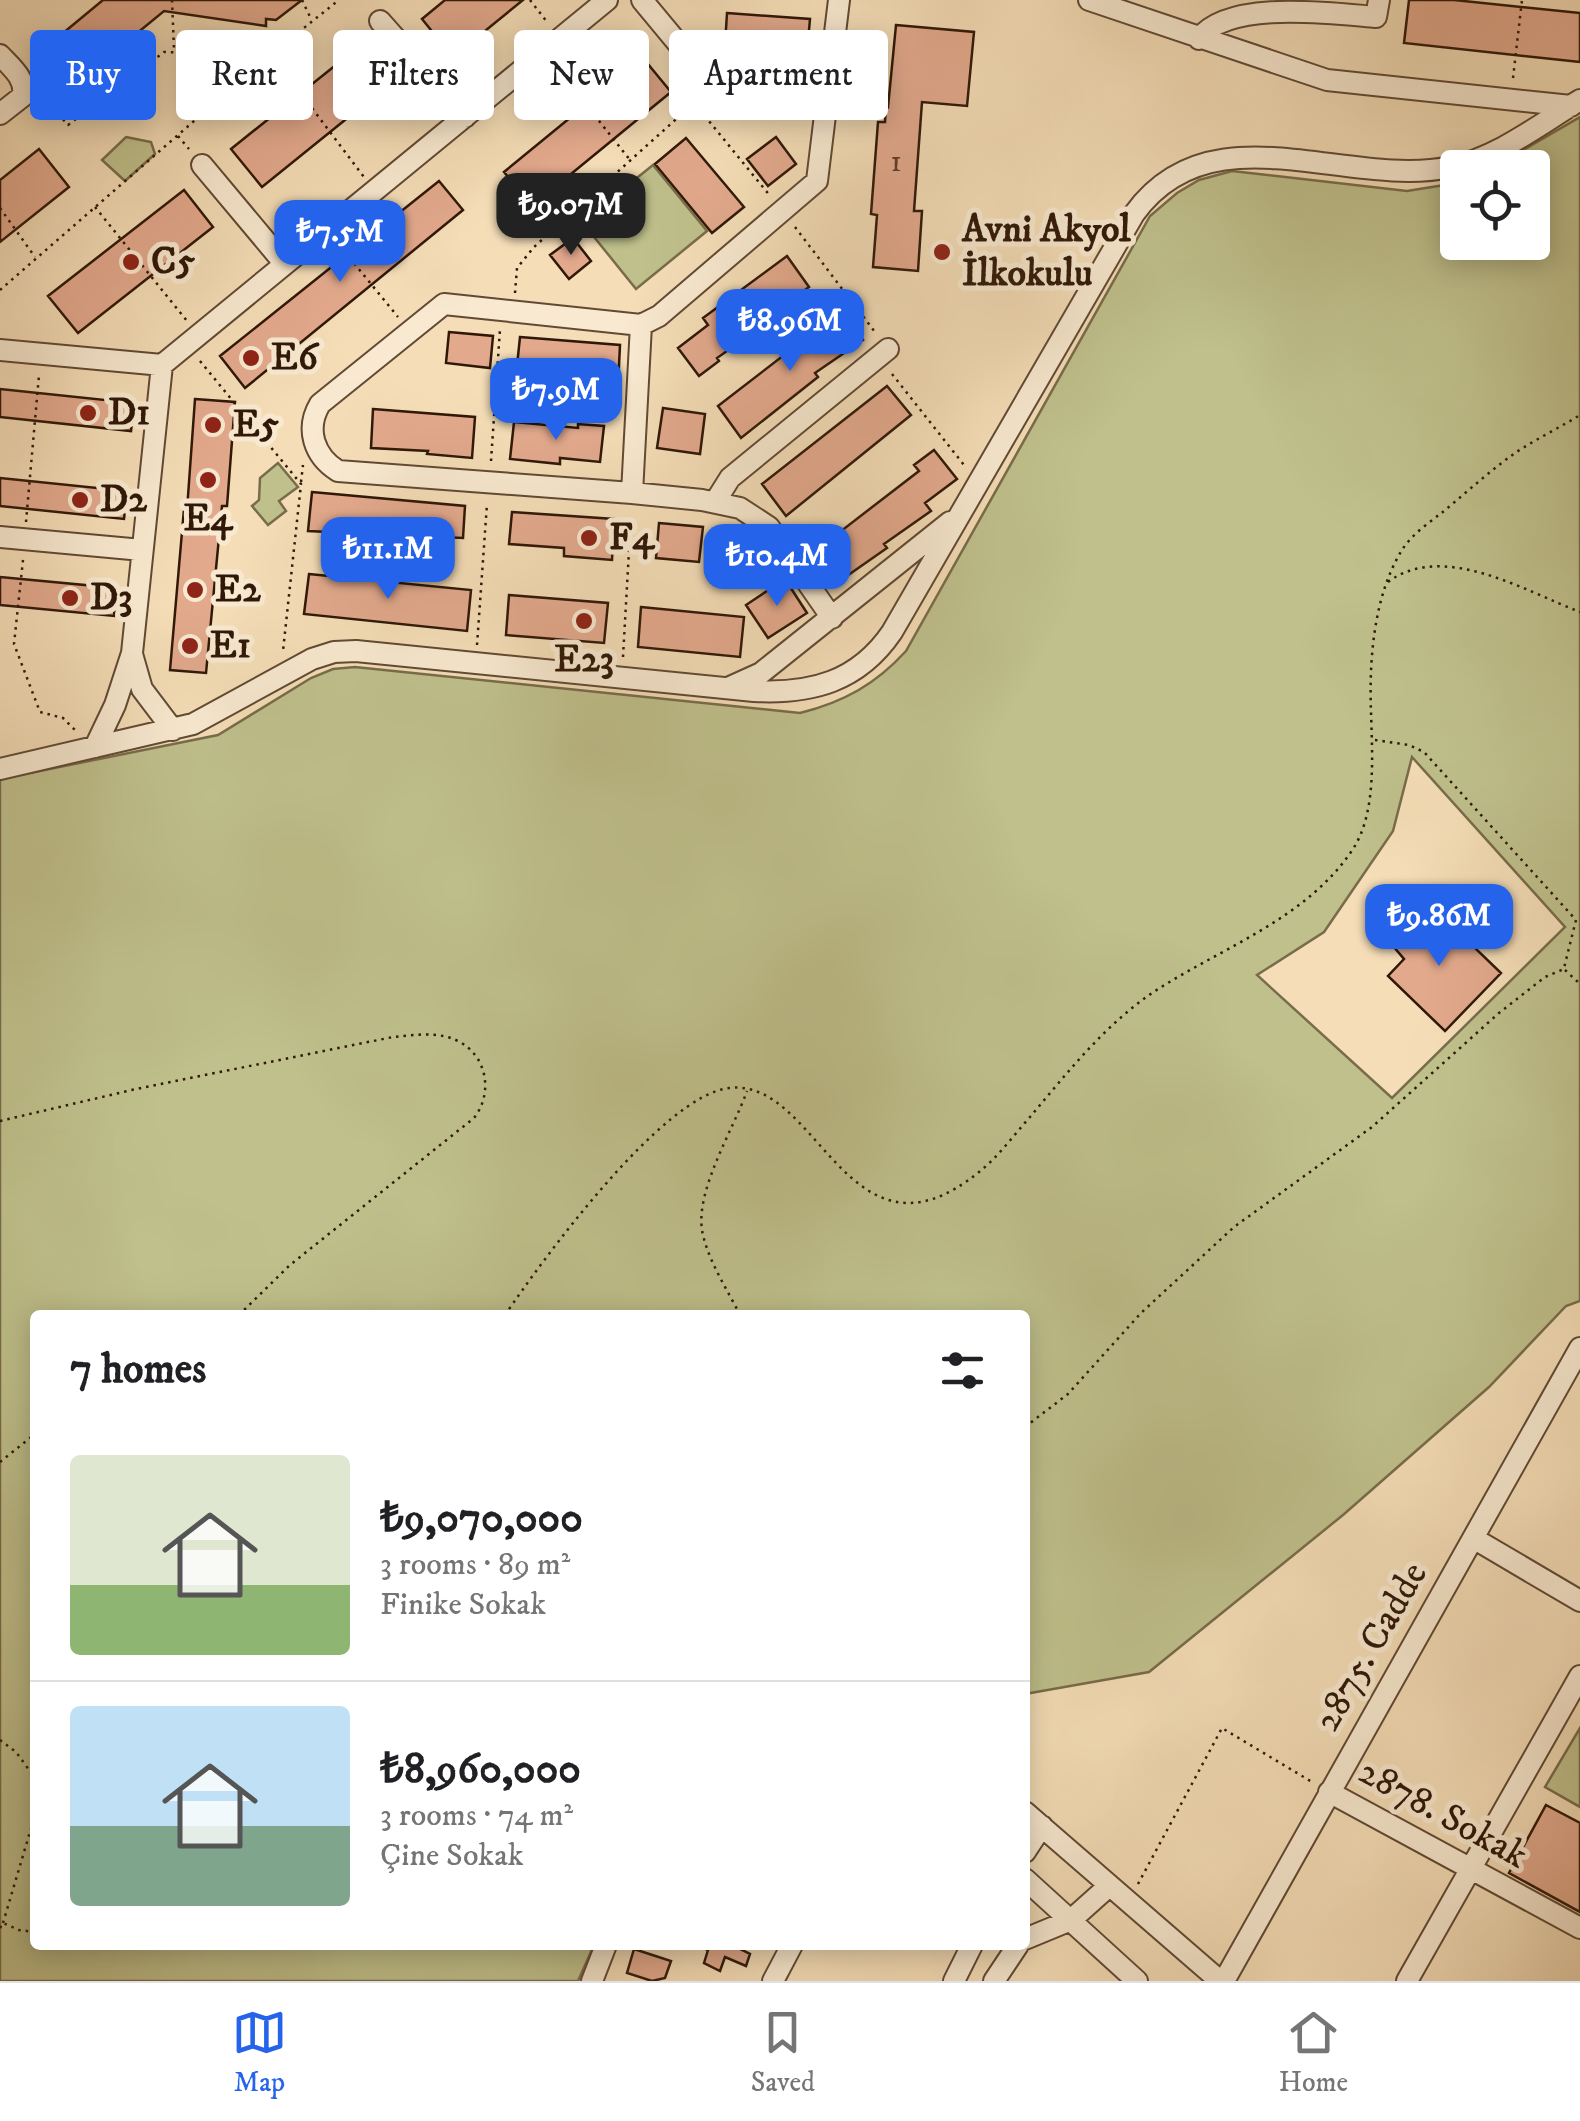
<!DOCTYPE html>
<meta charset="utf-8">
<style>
body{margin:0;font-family:"IM FELL DW Pica",serif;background:#f6f6f6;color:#202124;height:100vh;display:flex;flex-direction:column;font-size:38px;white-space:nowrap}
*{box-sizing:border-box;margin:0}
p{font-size:32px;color:#757577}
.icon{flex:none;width:55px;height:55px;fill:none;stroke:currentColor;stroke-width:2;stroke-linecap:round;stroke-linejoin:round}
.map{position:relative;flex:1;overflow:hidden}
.details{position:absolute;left:30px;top:1310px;width:1000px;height:640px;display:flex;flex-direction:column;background:#fff;border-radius:10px;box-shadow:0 5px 25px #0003}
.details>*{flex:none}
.guide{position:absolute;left:30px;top:30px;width:1000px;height:90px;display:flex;gap:20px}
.controls{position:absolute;left:1440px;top:150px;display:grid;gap:20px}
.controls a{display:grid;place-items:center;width:110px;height:110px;border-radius:10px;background:#fff;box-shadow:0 5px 25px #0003;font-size:50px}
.price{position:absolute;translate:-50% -85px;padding:0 22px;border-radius:20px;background:#2563eb;color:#fff;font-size:32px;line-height:65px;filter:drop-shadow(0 2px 5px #0008)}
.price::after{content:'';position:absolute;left:50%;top:60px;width:30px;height:22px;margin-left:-15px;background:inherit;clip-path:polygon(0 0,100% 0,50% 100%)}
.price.selected{background:#222;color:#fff}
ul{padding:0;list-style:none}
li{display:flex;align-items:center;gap:30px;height:250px;padding:0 40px}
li+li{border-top:2px solid #e0e0e0}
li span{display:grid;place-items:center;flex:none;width:280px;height:200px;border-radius:10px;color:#555}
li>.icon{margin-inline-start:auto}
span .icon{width:120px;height:120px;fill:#fffc;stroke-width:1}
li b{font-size:42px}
h2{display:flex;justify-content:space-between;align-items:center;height:120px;padding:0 40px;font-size:42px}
.pill{padding:0 35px;border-radius:10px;background:#fff;box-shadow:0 5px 25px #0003;font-size:35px;line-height:90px}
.pill.selected{background:#2563eb;color:#fff}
.dock{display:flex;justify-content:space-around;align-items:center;height:140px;border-top:2px solid #e0e0e0;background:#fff;font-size:28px;color:#757577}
.dock a{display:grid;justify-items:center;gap:5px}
.dock .selected{color:#2563eb}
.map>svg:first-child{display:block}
.green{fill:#bfc08c;stroke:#786c4a;stroke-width:2.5;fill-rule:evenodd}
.building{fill:#e2a98d;stroke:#301808;stroke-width:2.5}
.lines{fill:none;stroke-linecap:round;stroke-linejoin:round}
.minor-casing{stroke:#614934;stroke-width:24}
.path{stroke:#301808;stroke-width:2.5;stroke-dasharray:2.5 5;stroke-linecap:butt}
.minor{stroke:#f8e9d0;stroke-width:20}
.poi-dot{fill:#8f2418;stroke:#f8e9d0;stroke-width:4}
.labels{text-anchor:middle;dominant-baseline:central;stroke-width:10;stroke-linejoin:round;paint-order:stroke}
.number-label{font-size:32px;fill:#5c3c29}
.poi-label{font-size:38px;font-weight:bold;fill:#301808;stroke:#f8e9d0;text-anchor:start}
.street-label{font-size:38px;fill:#301808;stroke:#f8e9d0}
</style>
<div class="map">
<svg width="1580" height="1981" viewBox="0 0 1580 1981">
<rect width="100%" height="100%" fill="#f4ddb7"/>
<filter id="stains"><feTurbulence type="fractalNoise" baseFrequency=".002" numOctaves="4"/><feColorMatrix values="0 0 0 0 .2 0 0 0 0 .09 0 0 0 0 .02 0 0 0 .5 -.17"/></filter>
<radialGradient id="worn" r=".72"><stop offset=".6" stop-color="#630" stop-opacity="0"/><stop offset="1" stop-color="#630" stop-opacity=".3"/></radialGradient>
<path class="green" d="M1580,117V1301L1566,1306L1489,1387L1343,1515L1149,1672L1025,1694V1315H35V1945H594L578,1981H0V779L218,735L311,678L333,669L355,667L800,713C844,702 876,684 906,651L1150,216L1177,193L1199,180L1232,171L1407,191L1457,183L1458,242H1532V168L1494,167ZM1412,757L1565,927L1392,1098L1257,975L1324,932L1393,831Z
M126,137L151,142L155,154L125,181L102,160Z
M653,165L707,231L636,289L582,222Z
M278,463L298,487L279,501L286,511L268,525L252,506L259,500L260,478Z
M1580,1728V1807L1545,1787Z"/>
<path class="building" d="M103,0H302L276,20L266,19V26L164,11L63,94L33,58Z
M445,0H523L453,57L422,19Z
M1409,0H1454L1580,13V62L1404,43Z
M727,13L810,19L807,52L798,51L796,79L804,80L802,110L720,103L722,73L739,75L742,46L725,45Z
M896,25L974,32L967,106L922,102L914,211H922L918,271L873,267L877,215L871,214L878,122H885L886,106L888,107Z
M362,44L392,82L262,187L231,149Z
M643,58L671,92L532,206L504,172Z
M776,137L796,164L768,186L747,159Z
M686,138L744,207L712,233L655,164Z
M39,149L69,187L0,242V180Z
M439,181L463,210L245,388L220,356Z
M184,190L213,227L78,333L48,296Z
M573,238L591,261L569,279L550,255Z
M787,256L809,287L761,321L764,325L717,358L719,361L699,376L678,348L708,325L703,318Z
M841,309L863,340L815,373L818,377L741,438L718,406L810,335L808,332Z
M449,332L493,336L490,368L446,363Z
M520,337L620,345L618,386L516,375Z
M887,386L911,415L786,516L762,484Z
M0,389L134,403L131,431L0,417Z
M195,399L235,402L227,506H222L206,673L170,670L184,509L187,510Z
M663,408L705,414L700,454L657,448Z
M373,409L475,417L472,458L427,454L428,451L371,448Z
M514,422L578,428V424L604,426L600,462L560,458V464L510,459Z
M934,450L957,479L925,503L931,511L884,544L887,548L844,578L826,552L836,546L832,538L919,471L914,465Z
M0,478L127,491L124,519L0,506Z
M312,492L465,506L463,538L308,531Z
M512,512L614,519L612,560L564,556V548L509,544Z
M659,523L703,527L699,562L656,558Z
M745,534L756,547L758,569L733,577L727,576L708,558Z
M309,574L471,590L467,631L304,614Z
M0,577L116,588L114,616L0,605Z
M785,579L807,613L768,638L746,605Z
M509,595L608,603L604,643L506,635Z
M641,607L744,617L740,657L638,647Z
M1405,913L1426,937L1444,918L1501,973L1445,1031L1388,976L1404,959L1382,933Z
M1546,1805L1580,1823V1912L1509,1873Z
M697,1945H732L750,1954L746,1966L725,1957L720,1971L704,1963L708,1950Z
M634,1949L671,1961L665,1978L652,1981L627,1973Z"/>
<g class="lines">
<g class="minor-casing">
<path id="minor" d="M642,0L681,47
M1089,0L1327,80L1571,106
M380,21L465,117
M1199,39C1227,0 1328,13 1376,17L1379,0
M0,55C11,67 26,78 23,96L0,114
M202,165L284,263
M641,325L444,304L320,404C305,429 314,456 338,471L632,493L702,500L740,508L769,527L832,618
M0,350L162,365
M632,493L641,325L659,316L817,181L839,0
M715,502L730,478L888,349
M0,537L142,550
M132,654L142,689L173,730
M730,687L761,673L950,522
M95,747L115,705L132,653L162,365L607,0
M0,769L193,724L312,659L334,652L356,651L754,691C811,694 858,682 892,632L1134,214C1211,107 1346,189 1451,167C1497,158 1540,124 1580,100
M1473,1538L1580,1601
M1329,1792L1580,1928
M1025,1812L1220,1981
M1025,1852L1042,1826
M1025,1879L1137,1981
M1025,1939L1071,1920L1109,1886
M592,1981L606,1945
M773,1981L792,1945
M954,1981L972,1945
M994,1981L1018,1945
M1224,1981L1580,1348
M1407,1981L1580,1676"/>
</g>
<path class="path" d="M172,0L174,49
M302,0L311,19
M530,0L547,22
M557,68L630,160
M1513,78L1522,0
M43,97L68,125L164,52L271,54L339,0
M695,104L771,197
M178,136L189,149
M95,207L187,321
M0,208L35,257
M498,211C526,197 532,213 545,236
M795,227L875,332
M340,246L398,317
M0,290L271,54L364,177
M515,293L517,268L534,247L703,95V88L691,65
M200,361L301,484L283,651
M892,374L964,465
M491,461L500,329
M301,482L303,465
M26,522L39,375
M23,560L14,644L40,712L63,718L77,732
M1388,582C1443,541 1525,591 1580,612
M477,645L487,504
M623,657L631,515
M1375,740L1409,745L1424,752L1576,920L1564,968
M1565,970L1580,984
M0,1121L136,1089L393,1037C414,1035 438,1031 458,1041C488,1056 493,1094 474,1118L290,1265L239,1315
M505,1315C543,1259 662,1096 729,1088C819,1077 848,1278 979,1172C998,1157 1014,1135 1030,1117C1067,1073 1104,1026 1152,993C1220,948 1306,920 1353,849C1377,812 1372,754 1371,711C1369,659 1374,595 1402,550C1412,534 1430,522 1444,511C1468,491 1491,470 1515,453C1536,439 1559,428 1580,415
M740,1315C727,1289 707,1259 702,1230C696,1189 733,1130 747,1091
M1025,1427L1068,1394L1141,1313L1234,1227L1372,1127L1499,1013L1545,977L1564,969
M0,1462L35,1434
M0,1740L16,1752L35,1778
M1138,1884L1222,1728L1312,1782
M3,1923L35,1815
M0,1928L3,1923L19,1930L35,1932"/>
<use href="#minor" class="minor"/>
</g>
<g class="poi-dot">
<circle cx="942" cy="252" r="10"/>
<circle cx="131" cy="262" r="10"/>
<circle cx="251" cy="358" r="10"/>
<circle cx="88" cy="413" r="10"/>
<circle cx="213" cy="425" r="10"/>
<circle cx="208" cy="480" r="10"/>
<circle cx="80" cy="500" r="10"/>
<circle cx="589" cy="538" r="10"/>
<circle cx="195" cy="590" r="10"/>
<circle cx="70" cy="598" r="10"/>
<circle cx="584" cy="621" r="10"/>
<circle cx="190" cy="646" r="10"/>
</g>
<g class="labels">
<g class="number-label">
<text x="896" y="162">1</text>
</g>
<g class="poi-label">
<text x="962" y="230">Avni Akyol<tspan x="962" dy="44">İlkokulu</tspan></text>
<text x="151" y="262">C5</text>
<text x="271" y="358">E6</text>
<text x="108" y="413">D1</text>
<text x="233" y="425">E5</text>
<text x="100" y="500">D2</text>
<text x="208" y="519" text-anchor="middle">E4</text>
<text x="609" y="538">F4</text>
<text x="215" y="590">E2</text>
<text x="90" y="598">D3</text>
<text x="210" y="646">E1</text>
<text x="584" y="660" text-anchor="middle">E23</text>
</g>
<g class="street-label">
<text transform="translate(1371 1647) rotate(-60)">2875. Cadde</text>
<text transform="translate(1443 1814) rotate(29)">2878. Sokak</text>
</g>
</g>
<rect width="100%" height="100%" filter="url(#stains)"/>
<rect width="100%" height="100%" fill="url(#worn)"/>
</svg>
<div class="controls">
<a><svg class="icon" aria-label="locate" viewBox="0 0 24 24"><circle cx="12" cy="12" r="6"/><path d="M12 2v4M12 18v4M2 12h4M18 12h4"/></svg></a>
</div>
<b class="price selected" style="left:571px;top:258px">₺9.07M</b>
<b class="price" style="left:340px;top:285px">₺7.5M</b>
<b class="price" style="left:790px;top:374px">₺8.96M</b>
<b class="price" style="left:556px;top:443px">₺7.9M</b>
<b class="price" style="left:388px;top:602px">₺11.1M</b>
<b class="price" style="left:777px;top:609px">₺10.4M</b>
<b class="price" style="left:1439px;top:969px">₺9.86M</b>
<div class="guide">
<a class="pill selected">Buy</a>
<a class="pill">Rent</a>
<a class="pill">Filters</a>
<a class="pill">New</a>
<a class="pill">Apartment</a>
</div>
<section class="details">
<h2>7 homes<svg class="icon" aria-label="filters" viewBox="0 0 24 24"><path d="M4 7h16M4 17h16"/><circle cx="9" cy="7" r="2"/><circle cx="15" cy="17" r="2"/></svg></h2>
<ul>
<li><span style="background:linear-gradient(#dfe7d0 65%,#8fb573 0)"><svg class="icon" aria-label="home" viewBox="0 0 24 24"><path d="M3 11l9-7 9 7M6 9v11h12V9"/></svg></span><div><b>₺9,070,000</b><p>3 rooms · 89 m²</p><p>Finike Sokak</p></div></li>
<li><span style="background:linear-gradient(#bfe0f5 60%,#7fa58c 0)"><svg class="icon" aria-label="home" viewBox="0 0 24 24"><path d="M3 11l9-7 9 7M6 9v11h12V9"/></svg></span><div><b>₺8,960,000</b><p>3 rooms · 74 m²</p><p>Çine Sokak</p></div></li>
</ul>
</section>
</div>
<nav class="dock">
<a class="selected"><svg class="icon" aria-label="map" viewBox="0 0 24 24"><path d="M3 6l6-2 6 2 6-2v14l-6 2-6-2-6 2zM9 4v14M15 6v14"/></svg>Map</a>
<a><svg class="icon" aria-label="saved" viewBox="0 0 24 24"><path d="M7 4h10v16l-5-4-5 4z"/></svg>Saved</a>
<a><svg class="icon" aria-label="home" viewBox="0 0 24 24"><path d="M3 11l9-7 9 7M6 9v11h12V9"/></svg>Home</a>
</nav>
